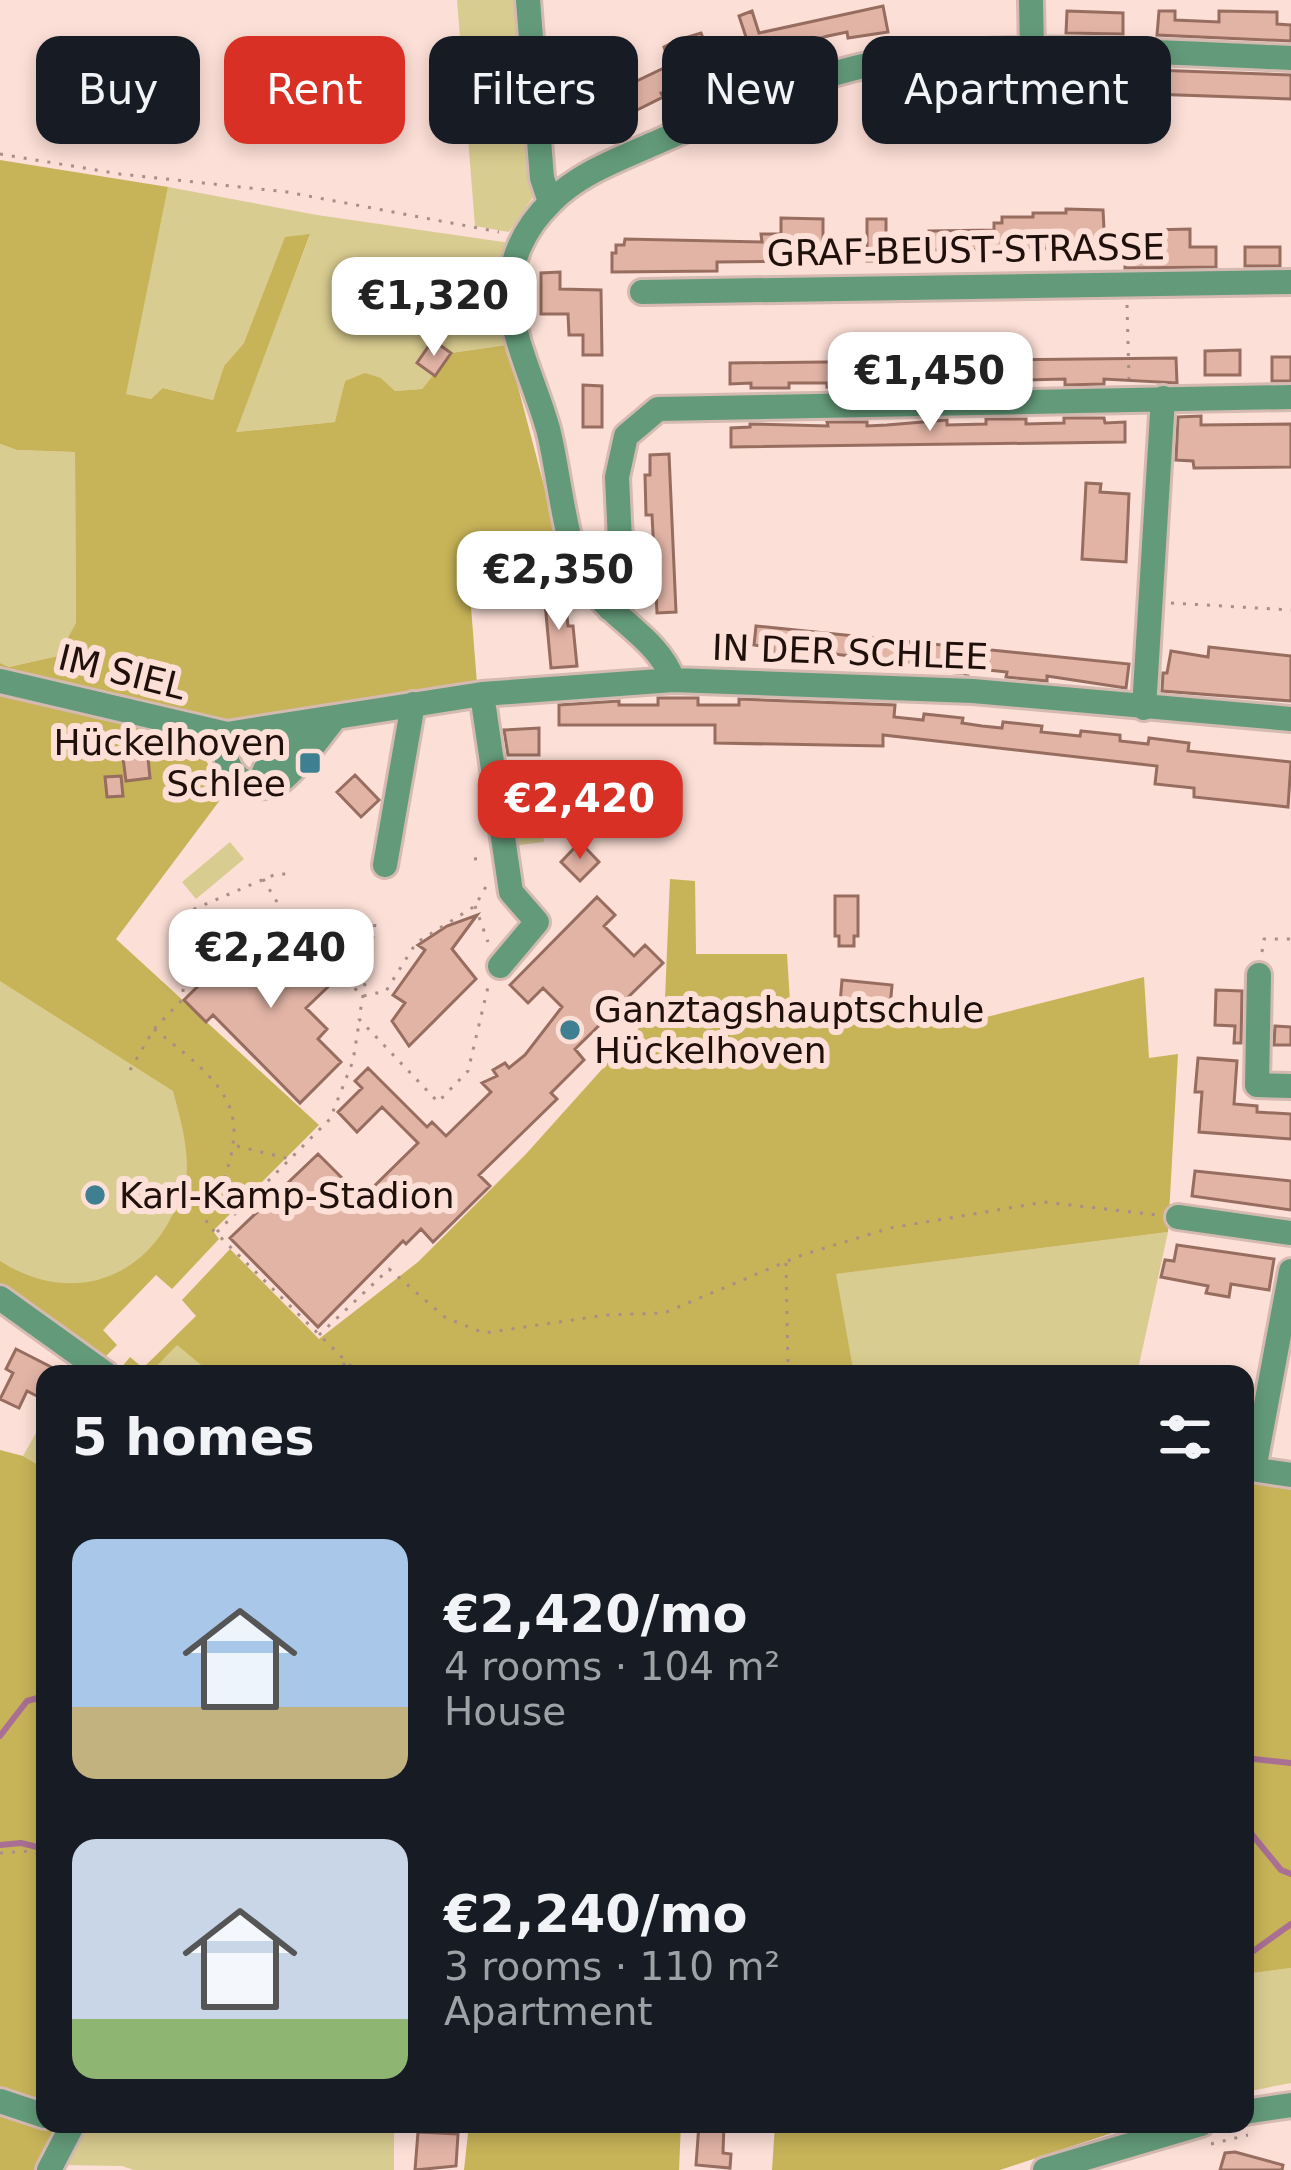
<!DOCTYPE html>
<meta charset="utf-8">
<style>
body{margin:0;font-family:"DejaVu Sans",sans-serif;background:#20242c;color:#f1f3f6;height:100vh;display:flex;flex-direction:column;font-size:45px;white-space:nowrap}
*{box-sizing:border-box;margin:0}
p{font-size:39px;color:#9ea1a6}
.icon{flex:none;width:66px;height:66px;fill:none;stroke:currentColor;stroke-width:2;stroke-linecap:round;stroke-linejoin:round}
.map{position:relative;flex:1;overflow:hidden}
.details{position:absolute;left:36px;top:1365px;width:1218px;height:768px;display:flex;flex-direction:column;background:#171b24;border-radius:24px;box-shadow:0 6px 18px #0003}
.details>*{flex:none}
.guide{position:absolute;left:36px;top:36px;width:1221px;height:108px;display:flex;gap:24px}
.price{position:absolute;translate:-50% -102px;padding:0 27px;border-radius:24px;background:#fff;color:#222;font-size:39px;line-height:78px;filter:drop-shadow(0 3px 6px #0008)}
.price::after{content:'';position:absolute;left:50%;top:72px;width:36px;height:27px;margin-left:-18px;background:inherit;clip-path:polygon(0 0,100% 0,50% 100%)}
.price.on{background:#d93025;color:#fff}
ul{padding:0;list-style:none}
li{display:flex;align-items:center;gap:36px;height:300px;padding:0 36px}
li span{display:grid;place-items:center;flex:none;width:336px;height:240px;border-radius:24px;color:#555}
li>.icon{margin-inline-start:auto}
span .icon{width:144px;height:144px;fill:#fffc;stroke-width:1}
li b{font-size:51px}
h2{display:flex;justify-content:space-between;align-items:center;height:144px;padding:0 36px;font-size:51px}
.chip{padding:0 42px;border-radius:24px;background:#171b24;box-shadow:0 6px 18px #0003;font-size:42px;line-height:108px}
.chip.on{background:#d93025;color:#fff}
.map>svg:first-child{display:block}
.green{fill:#d9cc90}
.forest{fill:#c7b358}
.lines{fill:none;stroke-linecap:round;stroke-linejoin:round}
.stream{stroke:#a96f94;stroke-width:6}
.building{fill:#e2b4a6;stroke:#976d60;stroke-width:3}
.minor-casing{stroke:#d4bab1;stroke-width:30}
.path{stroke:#a78f88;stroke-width:3;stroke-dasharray:3 9;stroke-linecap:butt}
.minor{stroke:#639b7a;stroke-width:24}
.poi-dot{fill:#3e8091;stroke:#fcdfd6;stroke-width:4.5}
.labels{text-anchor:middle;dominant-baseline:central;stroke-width:12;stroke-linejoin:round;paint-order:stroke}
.street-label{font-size:36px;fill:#20100b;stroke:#fcdfd6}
.poi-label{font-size:36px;fill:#20100b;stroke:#fcdfd6;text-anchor:start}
</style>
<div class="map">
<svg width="1291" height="2170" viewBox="0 0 1291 2170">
<rect width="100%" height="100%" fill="#fcdfd6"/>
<path class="green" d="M457,0H523L540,187L509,232L475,226Z
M168,187L317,215L510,243C498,284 497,303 507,345L451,353L422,389L395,391L381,378L345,381L336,422L235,432L310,235L244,343L224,366L213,400L164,388L151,399L125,394Z
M0,444L17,450L75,452L76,624L58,656L9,667L0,663Z
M537,785L544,842L519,845L513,787Z
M230,842L244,859L196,899L182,882Z
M0,977L234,1127L104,1330L0,1263Z
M1168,1232L1137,1374H854L835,1274Z
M177,1344L212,1374H149Z
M45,1417V1469L23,1456Z
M1291,1968V2083L1245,2092V1974Z
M84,2124H394V2170H134L122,2166L64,2165Z"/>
<path class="forest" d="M0,160L168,187L126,394L151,399L163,388L213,400L224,366L244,343L285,237L310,234L236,432L335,422L345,381L365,373L381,378L395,391L422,389L451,353L507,345L557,535L466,543L477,684L278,718L210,724L205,758L223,796L116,939L319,1125L213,1231L219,1239L172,1289L156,1275L103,1330L117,1345L102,1360L0,1290V1261C63,1302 137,1286 172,1216C177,1206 185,1194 186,1183C190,1151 181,1121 173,1091L0,981V663L9,667L58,656L76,623L75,452L17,450L0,444Z
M670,879L695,881L696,954H787L790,1002L967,1022L1144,977L1149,1058L1178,1054L1168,1232L836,1274L854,1374H212L177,1345L149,1374H128L121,1368L130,1357L143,1368L196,1316L182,1300L230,1249L319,1339L418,1262L526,1154L665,999Z
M0,1450L23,1456L45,1469V2124H69L46,2170H0Z
M1245,1476L1291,1484V1968L1245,1974Z
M469,2124H681L679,2170H464Z
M775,2124H1139L1000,2170H772Z"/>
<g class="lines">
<path class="stream" d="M0,1736L27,1701L45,1696
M1245,1758L1291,1763
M1245,1826L1281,1870L1291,1874
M0,1845L21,1843L45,1849
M1245,1957L1291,1924"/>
</g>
<path class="building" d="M883,6L888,32L848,38L847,32L828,36L809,41L811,47L772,57L771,52L734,64L736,69L698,82L697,78L661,93L663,97L627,115L616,91L670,65L664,47L678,40L701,33L708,51L746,37L739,16L752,11L759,33Z
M1067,11L1123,13V34L1066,33Z
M1159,11H1175V20L1219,22V11L1277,12V24L1291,25V41L1157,35Z
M602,45H605L617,70L551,76L548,50Z
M1086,66L1124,67V90L1085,88Z
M1152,70L1291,75V99L1151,94Z
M1066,209L1103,210L1105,248L929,250V231L994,230V223H1002V217H1033V213H1066Z
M781,218L823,219V261L717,262V271L612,272V253H616V245H624L625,239L762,242L761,234H781Z
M867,219H886V261H867Z
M1190,229V247H1216V267L1125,268V254H1117V238L1150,237V230Z
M1245,247H1280V266H1245Z
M560,272V289L601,290L602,355H583V335H569L568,314H541V273Z
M437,343L451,353L435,376L417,363L428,347L433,350Z
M1240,350V375H1205V351Z
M1272,357H1291V381H1272Z
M1176,358L1177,383L1104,379V384L1065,385V379L1026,380V385L986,386V381H947V386H907V382H868V387H827V383H789V388H751V383L730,384V363Z
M583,385L602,386V427H583Z
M1201,416V425L1291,424V467L1194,468L1193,461L1176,460L1178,417Z
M1064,418H1104L1105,423L1125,422V442L731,447V428L750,427V424L828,426L827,422H867V426L887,425L947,420V425L986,424V419H1026V424L1064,423Z
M669,454L676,612L657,613L656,593L650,594L648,554H654L652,515H646L645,475H650V455Z
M1086,483L1101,484L1100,492L1129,494L1126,562L1082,559Z
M558,591L560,607H566L568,626H573L577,666L551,668L544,592Z
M756,626L1129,664L1126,688L1047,676V681L1006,677L1007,672L969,668L968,674L926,670L927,664L889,660V666L849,662L850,656L811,651L810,658L773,654V648L754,645Z
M1209,647L1291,656V701L1162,691L1163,673H1167L1171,651L1208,657Z
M658,698H698V705H739V699L895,705L894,717L923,720L924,714L963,718L962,723L982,726L1002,728L1003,722L1042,726L1041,732L1080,736L1081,731L1120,735V741L1148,744L1149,738L1189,743L1188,751L1291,762L1288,807L1194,797V788L1155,784L1157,766L883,735V746L715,743V725H559V705L619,701V705H658Z
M539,728V755H508L504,730Z
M147,748L150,778L126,781L122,750Z
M355,775L379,800L361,817L337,792Z
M121,776L123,796L107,797L105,777Z
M580,842L599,862L580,881L561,862Z
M835,896H858V936H854V946H839V936H835Z
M597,897L615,915L604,926L634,956L645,945L663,963L575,1049L584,1060L551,1093L557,1099L479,1175L490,1186L433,1242L421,1229L406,1244L403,1241L318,1327L230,1238L318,1154L362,1198L418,1143L382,1107L357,1132L338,1112L362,1088L355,1081L368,1068L427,1127L432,1122L446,1136L491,1092L482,1083L497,1076L493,1070L505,1063L509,1068L525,1055L562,1007L543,988L528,1003L510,985Z
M477,915L452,949L476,979L409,1046L392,1021L405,1003L393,995L425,950L418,945L447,926Z
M258,927L293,963L303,953L332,983L306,1008L327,1029L318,1039L341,1062L300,1103L213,1015L206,1022L184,1000Z
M842,980L892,985L890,1008L840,1004Z
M1216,990L1242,991L1241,1043H1234L1235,1026L1215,1025Z
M1275,1026L1291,1027V1045H1274Z
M1198,1058L1237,1061L1234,1104L1257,1106V1112L1291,1114V1139L1199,1132L1202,1092H1195Z
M1195,1171L1291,1181V1210L1192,1196Z
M1177,1245L1274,1259L1269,1290L1231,1284L1229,1297L1206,1293L1208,1286L1161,1277L1165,1260L1174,1261Z
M16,1349L51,1367L37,1396L27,1391L19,1408L0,1399L13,1373L6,1369Z
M699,2124H724L723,2153L731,2154L730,2168L696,2165Z
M418,2132L458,2134L456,2166L415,2170Z
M1235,2152L1283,2165L1282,2170H1220L1225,2153Z"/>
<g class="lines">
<g class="minor-casing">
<path id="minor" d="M528,0L542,178L550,202
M1031,0L1032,51
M642,292L1291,282
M610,609L622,584L617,477L626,436L658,409L1291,397
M673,680C658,637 609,618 585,579C564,544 559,471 548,429C536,386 514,344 510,299C508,262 524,228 551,202C578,174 617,160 653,144C737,107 826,67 919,56C1039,43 1170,53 1291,58
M0,681L227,734L482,694L673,680L973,691L1291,719
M482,694L511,892L537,922L500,966
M1144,708L1163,398
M227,734C226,743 224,754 228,763C236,785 266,794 284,778C303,762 319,737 335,718
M259,786L265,770L305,722
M385,865L413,704
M1259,975L1257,1085L1291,1086
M1178,1217L1291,1233
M0,1298L106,1374
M1245,1468L1291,1475
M1254,1469L1291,1271
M0,2101L45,2116
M1245,2112L1291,2105
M49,2170L73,2124
M1045,2170L1201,2124"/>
</g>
<path class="path" d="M0,154L120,174L287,192L499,232
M1127,305L1129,379
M1171,603L1291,610
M474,859L485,858
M263,879L297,935L363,996L386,991L416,943L475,906L488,883
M475,906L488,942
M375,924L359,1019L438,1102L468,1071L488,987
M1262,952L1264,939H1291
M154,1029C244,1098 253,1118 206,1223L359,1374
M130,1070L154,1029L182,1000L192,910L276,874H291
M237,1146L290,1159
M217,1232L330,1119L353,1061L359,1023
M786,1263L788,1369L792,1374
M319,1335L389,1269L446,1318L484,1333L606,1315L664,1313L802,1255L890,1228L1044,1202L1158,1215
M335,1374L345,1363
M0,1853L30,1851L45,1857
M1211,2144L1248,2135"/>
<use href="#minor" class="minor"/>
</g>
<g class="poi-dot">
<rect x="298" y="751" width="24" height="24" rx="6"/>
<circle cx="570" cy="1030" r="12"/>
<circle cx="95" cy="1195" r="12"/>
</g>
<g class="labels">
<g class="street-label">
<text transform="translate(966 250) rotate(-1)">GRAF-BEUST-STRASSE</text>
<text transform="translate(850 652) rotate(2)">IN DER SCHLEE</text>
<text transform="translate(122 672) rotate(14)">IM SIEL</text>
</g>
<g class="poi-label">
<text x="286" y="742" text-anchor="end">Hückelhoven<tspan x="286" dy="41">Schlee</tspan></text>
<text x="594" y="1009">Ganztagshauptschule<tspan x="594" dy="41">Hückelhoven</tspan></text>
<text x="119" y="1195">Karl-Kamp-Stadion</text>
</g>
</g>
</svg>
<b class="price" style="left:434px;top:359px">€1,320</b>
<b class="price" style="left:930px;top:434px">€1,450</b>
<b class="price" style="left:559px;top:633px">€2,350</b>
<b class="price on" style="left:580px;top:862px">€2,420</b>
<b class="price" style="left:271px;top:1011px">€2,240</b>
<div class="guide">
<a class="chip">Buy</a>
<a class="chip on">Rent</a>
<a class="chip">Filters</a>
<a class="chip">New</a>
<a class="chip">Apartment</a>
</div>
<section class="details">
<h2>5 homes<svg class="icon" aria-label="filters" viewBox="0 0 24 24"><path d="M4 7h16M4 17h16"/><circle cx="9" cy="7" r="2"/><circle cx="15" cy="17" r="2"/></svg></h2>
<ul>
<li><span style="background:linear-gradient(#a9c7e8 70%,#c2b280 0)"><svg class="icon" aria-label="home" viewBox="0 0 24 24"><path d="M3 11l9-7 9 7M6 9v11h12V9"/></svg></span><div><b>€2,420/mo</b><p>4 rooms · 104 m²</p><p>House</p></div></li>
<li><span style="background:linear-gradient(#c9d6e8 75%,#8fb573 0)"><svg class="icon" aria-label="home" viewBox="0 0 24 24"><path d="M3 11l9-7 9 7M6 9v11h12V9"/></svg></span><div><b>€2,240/mo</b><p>3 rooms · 110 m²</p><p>Apartment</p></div></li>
</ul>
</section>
</div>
